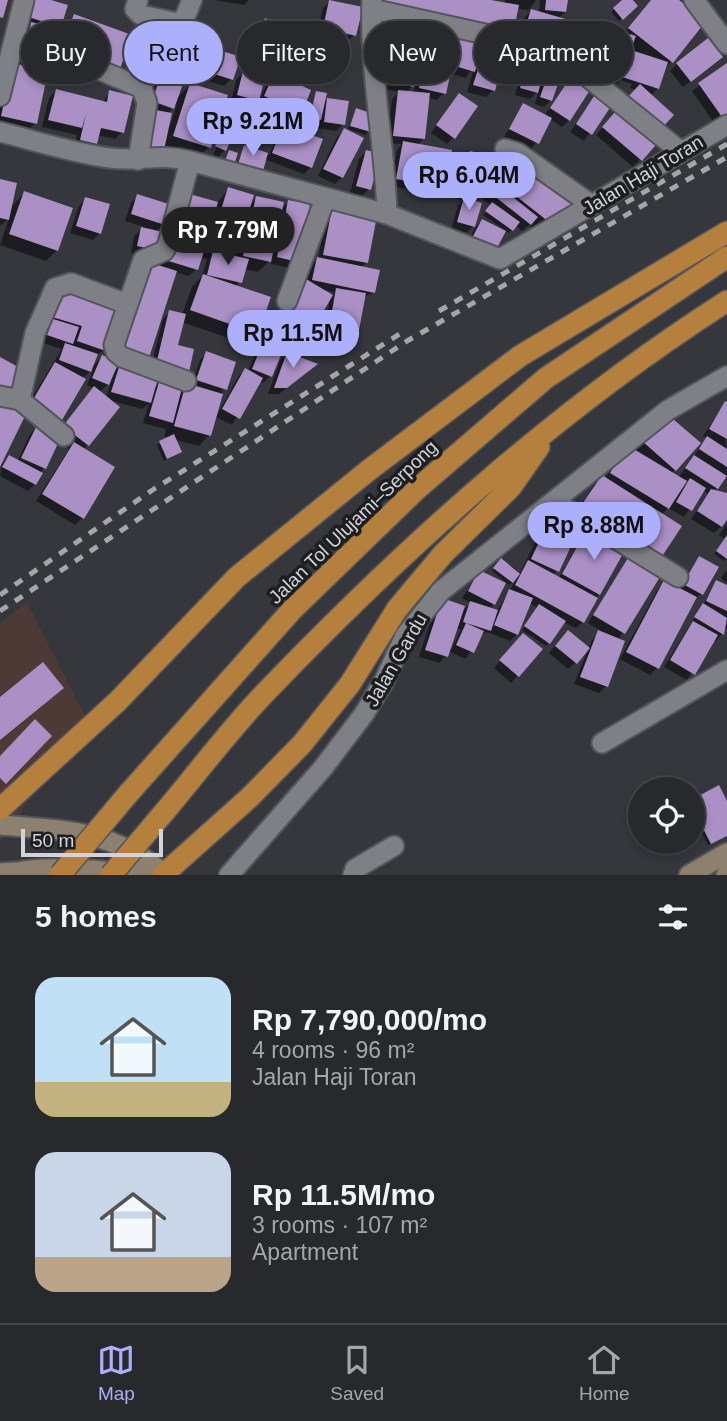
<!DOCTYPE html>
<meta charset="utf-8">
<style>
body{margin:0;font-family:Arial,sans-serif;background:#343539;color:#f1f3f6;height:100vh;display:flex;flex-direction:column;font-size:26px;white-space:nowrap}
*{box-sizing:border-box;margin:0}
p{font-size:23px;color:#a5a6aa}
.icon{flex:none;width:38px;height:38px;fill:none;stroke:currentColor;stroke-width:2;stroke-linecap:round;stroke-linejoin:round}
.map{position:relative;height:875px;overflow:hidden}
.details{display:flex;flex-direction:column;background:#28292d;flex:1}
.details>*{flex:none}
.hud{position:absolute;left:21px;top:21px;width:686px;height:63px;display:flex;gap:14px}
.fabs{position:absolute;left:628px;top:777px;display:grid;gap:14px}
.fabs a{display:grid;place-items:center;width:77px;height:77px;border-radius:50%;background:#28292d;box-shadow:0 4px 10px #0003,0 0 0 2px #444549;font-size:35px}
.scale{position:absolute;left:21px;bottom:18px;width:142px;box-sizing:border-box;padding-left:7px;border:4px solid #d3d4d7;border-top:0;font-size:19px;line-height:24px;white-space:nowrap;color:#d3d4d7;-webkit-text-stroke:5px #1d1e20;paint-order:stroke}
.price{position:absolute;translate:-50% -60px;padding:0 16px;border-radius:24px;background:#acaffb;color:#111;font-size:23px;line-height:46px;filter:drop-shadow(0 2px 4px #0008)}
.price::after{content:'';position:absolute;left:50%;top:42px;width:21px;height:16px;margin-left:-10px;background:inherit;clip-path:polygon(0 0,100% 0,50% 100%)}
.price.selected{background:#222;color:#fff}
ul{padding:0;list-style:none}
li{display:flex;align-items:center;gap:21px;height:175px;padding:0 35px}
li span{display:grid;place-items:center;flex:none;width:196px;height:140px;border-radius:21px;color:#555}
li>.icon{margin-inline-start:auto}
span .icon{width:84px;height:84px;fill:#fffc;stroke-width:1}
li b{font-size:30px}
h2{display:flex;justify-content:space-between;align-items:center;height:84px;padding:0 35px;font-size:30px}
.chip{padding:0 24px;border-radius:32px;background:#28292d;box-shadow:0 4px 10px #0003,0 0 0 2px #444549;font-size:24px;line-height:63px}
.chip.selected{background:#acaffb;color:#111}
.dock{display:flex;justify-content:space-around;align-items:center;height:98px;border-top:2px solid #444549;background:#28292d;font-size:19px;color:#a5a6aa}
.dock a{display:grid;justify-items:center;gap:4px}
.dock .selected{color:#acaffb}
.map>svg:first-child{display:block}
.commercial{fill:#4d3935}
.shadow{fill:#0007;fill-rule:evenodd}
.building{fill:#ab90c6}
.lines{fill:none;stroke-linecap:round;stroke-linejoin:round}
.minor-casing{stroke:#535559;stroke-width:23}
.secondary-casing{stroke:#535559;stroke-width:23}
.motorway-casing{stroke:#535559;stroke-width:24}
.minor{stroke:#7e8085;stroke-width:19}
.secondary{stroke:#8e806f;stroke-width:19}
.motorway{stroke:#b57f3d;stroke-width:21}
.rail{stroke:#a5a6aa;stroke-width:5;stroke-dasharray:9 9;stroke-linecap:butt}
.motorway-bridge-casing{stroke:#535559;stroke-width:24;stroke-linecap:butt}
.motorway-bridge{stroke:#b57f3d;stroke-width:21}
.labels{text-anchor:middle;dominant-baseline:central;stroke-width:7;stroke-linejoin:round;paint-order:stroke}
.street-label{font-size:19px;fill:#d3d4d7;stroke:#1d1e20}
</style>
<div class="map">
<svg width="727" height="875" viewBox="0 0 727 875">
<rect width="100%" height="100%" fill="#35373c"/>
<path class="commercial" d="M27,602L86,718L0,842V624Z"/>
<path class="shadow" d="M44,0L60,26L42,71L35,123L28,130L0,124V101L25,31L30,26L22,24Z
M213,0H249L244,5Z
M375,0H480L504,4L505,0H536L529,10L539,13L540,0H566L565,12L558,19L574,48L585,37L598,41L604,28L624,34L651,0H676L671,62L664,69L658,88L650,96L653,134L658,139L633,167L596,135L636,90L630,88L632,84L621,80L617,84L570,69L575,53L565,63L515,49L524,18L531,11L516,8L513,29L502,39L448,30L437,65L443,66L450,42L457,35L479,49L486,42L509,64L499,70L493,90L486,97L467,92L473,72L479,66L475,64L466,78L449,73L444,93L437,100L428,98L423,139L417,145L443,187L436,194L390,186L397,150L402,144L387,143L392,99L399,92L375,87V27L383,20ZM416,82L413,93H406L411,87Z
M624,0H635L633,2L636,6L619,21L611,12Z
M330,1L354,35L347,42L317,35L323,8Z
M75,16L130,36L56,55L68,23Z
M265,20L279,55L272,62L247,51L258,27Z
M172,48L176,99L190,85L209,147L198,157L163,146V149L137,152L146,108L165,55ZM177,104L170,126L167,125V114Z
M216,51L231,79L224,86L202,79L209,58Z
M530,59L541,79L551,68V100L544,107L535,104L539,89L530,99L515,95L523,66Z
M677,64H714L683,87L670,71Z
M727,65V114L714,123L692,91Z
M243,73L257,100L254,103L261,141L255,148L235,138L253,107L245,106L225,150L218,157L210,154L232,106L210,154L213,155L236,106L231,102L236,80Z
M274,76L296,125L291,129L311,167L304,174L264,159L236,167L244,147L269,155L281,129L274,126L280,111L258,103L267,83Z
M573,77L569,120L562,127L550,119L531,150L504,137L523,105L544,116Z
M56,91L102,103L110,92L122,132L115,139L97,135L96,143L89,150L74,147L77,135L42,127L49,98Z
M599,92L612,101L584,141L570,132Z
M317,93L322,105L328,99L343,124L336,131L317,128L318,122L308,120Z
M459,95L454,137L447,144L431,133Z
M356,110L374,116L366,135L348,129Z
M344,130L361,139L342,177L335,184L318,176L337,137Z
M366,152L369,189L362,196L350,193L359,159Z
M470,153L481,182L495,164L504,192L524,170L569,205L542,236L529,225L522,231L515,225L509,233L483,215L490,205L478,195L472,201L473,226L466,233L451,229L458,206L463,200L453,198L463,160Z
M0,181L10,208L24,193L57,250L46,261L0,245L9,218L0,226Z
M228,189L249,206L257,198L280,210L289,202L308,206L290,268L271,264L272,258L258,272L244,269L236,287L257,333L246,344L182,322L153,390L159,383L191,386L200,360L207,353L234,363L221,394L209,435L199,446L175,440L180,452L164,461L157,445L169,438L164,437L166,429L143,423L149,403L142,409L108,400L118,407L83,450L82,518L75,525L36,501L69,449L58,440L35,484L28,491L0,476L2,464L9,457L17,462L30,434L37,427L55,436L94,388L87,385L94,367L82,379L60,419L50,430L24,415L0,463L22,414L62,349L41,342L55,297L104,350L95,357L91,368L102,357L110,360L159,267L168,240L217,203ZM200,257L207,259L202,276L192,287L182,315L170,312L163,319L149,374L120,366L112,373L175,272L189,276L196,269ZM111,381L106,398L99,393Z
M138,196L164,224L155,232L150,257L131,253L134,236L144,227L125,221L131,203Z
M86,199L100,233L93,240L70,233L79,206Z
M333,210L366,262L361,268L374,292L363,298L355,345L348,352L321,347L330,298L307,329L283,315L307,280L310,266L318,259L326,217ZM322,290L334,292L331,296Z
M482,221L504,232L465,247L475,228Z
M264,344L270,376L263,383L259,381L232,425L216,417L238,377L245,370L248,371L257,351Z
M287,354L309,371L279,394H268L280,361Z
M725,403L727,478L724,476L714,491L727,495V521L714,533L691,519L708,494L703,490L684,517L668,508L661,515L657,560L660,573L618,640L606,686L599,693L574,684L592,640L601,631L588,623L631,555L623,550L583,622L576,628L563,622L546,646L522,630L538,608L529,603L517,634L510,641L487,632L480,636L466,659L448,651L440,663L419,657L435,607L461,612L471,603L462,598L480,572L494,604L489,609L497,611L517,578L509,585L492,571L498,564L519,575L546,521L553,514L557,571L552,575L558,579L587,531L572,518L595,484L602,477L605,479L621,454L634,451L655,426L698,443L671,474L678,478L707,438L703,436ZM685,479L689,482L680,491L679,490ZM456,628L461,630L451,650L449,649Z
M727,523V558L724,561L714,554L725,539L719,535Z
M699,558L701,594L693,600L657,668L650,675L620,659L658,589L664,582L679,590Z
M727,570V583L721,578Z
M717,582L727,587V627L716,641L713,640L687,680L664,667Z
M561,639L575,663L568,669L549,653Z
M516,642L517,676L511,683L494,668Z
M693,801L727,805V836L708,845L693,817Z"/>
<path class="building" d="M0,0H8L3,18L0,17Z
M33,0H51L68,5L61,27L28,17Z
M329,0L363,7L356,36L323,28Z
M383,0H491L519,5L514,29L382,8Z
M546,0H568L566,12L545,10Z
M622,0H633L638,6L623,20L613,8Z
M651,0H679L706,21L673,63L628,28Z
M531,9L583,24L574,57L521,42Z
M74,14L132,35L120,69L61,48Z
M385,14L450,30L442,62L378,47Z
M265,18L292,30L281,56L253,43Z
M31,22L59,29L55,45L28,38Z
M604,26L636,36L632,46L600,37Z
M457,33L483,40L475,72L448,64Z
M585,35L668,62L659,89L576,62Z
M708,38L723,57L691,82L676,63Z
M25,40L52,46L47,68L21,62Z
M486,40L515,47L511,65L482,58Z
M171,46L194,53L174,109L152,101Z
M216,49L241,57L233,80L208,72Z
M387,52L420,59L414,87L381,80Z
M530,57L547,62L538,93L520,88Z
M426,60L452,67L446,94L419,88Z
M13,63L48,71L37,124L1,116Z
M480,63L501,69L495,91L473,85Z
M727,63V114L722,117L698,83Z
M551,66L563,70L552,101L540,97Z
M243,71L265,77L259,101L237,95Z
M274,73L311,90L297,126L279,118L285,105L264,96Z
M572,75L592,87L570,121L550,108Z
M190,83L228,95L211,148L173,136Z
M640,84L674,115L660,130L626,99Z
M56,89L107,102L109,90L133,96L124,133L101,128L97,144L80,140L86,114L82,128L48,120Z
M398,90L430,93L425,139L393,136Z
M598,90L615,100L592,135L576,124Z
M316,91L327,93L321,120L310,117Z
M459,93L478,106L455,139L436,125Z
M238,98L248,103L226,151L215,146Z
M327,98L349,101L345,125L324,122Z
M255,103L277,114L263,142L240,131Z
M523,103L552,118L539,144L509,129Z
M621,105L661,139L642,161L602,127Z
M356,108L376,115L371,132L350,126Z
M150,109L172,113L164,150L143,145Z
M283,125L323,139L312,168L272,153Z
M344,128L364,138L343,178L323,169Z
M403,141L452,150L445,188L396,179Z
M244,145L268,153L263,171L238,164Z
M229,150L238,153L233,168L224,164Z
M366,150L381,154L371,190L356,186Z
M470,151L490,156L479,196L459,191Z
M495,162L513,170L504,190L538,217L531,225L483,187Z
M524,168L572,205L554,226L507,189Z
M0,179L17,183L9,220L0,218Z
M228,187L254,195L236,254L210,246Z
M24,191L73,208L58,251L9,234Z
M186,193L218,202L208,238L176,229Z
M137,194L172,205L165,225L131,214Z
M256,196L284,202L271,262L243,256Z
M85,197L110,204L101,234L76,226Z
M464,197L482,203L475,227L457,222Z
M288,200L310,204L298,262L277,257Z
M492,202L520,222L513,231L485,211Z
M332,208L377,216L368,263L323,255Z
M482,219L506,231L495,252L471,240Z
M141,227L163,232L159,251L137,246Z
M174,231L207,242L198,270L165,260Z
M213,251L249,259L242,283L207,275Z
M317,257L380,270L375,293L312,280Z
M145,261L177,271L148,361L116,351Z
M203,274L271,297L258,334L190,310Z
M306,279L333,295L316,324L289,307Z
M62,288L120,308L106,351L77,341L82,326L52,317Z
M336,288L366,293L356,346L327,340Z
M169,310L186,314L178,345L194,349L188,377L155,369Z
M53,319L79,327L73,344L47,335Z
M263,342L283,350L272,377L252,369Z
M65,343L98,354L91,372L59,360Z
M206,351L236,362L227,390L196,380Z
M287,352L318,364L287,388H274Z
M102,355L119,362L109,385L92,378Z
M0,357L22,369L7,395L0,390Z
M55,362L86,379L62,420L31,403Z
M120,364L159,375L151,403L111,392Z
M245,368L263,378L240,419L222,409Z
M159,382L182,388L173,423L149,416Z
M186,383L223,394L211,436L174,426Z
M94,386L120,407L89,446L63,426Z
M0,401L26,414L0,467Z
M725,401L727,402V439L709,429Z
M666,413L701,443L676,471L642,441Z
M37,425L61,437L46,469L21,458Z
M174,434L182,452L167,459L159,441Z
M707,436L727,449V467L699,449Z
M74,442L115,467L84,519L42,494Z
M627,445L687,481L669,509L610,473Z
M9,455L43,473L36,485L2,467Z
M694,455L727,476L718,489L685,468Z
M602,475L682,526L659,561L601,523L607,512L598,524L578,510Z
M690,478L706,488L692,511L676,502Z
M711,489L727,493V520L722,527L697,511Z
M553,512L581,525L559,572L531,559Z
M587,529L625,550L600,595L562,574Z
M727,535V559L716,551Z
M631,553L663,572L625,634L593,615Z
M699,556L719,567L703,595L683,584Z
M501,558L520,574L513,583L493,568Z
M528,560L598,598L584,623L515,585Z
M479,570L506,583L495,605L468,591Z
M664,580L697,597L659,669L626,652Z
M716,580L727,585V611L706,601Z
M509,589L533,598L518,635L494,625Z
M442,598L465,606L448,657L425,650Z
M470,601L498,610L491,631L463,622Z
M703,603L727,618L724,635L694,617Z
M539,604L566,621L550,644L524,626Z
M693,621L718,635L695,675L670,660Z
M466,623L484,631L474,653L456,645Z
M568,630L590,648L577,664L555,646Z
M598,630L625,641L608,687L580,677Z
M523,633L543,649L519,677L499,660Z
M43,662L64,688L0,740V697Z
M35,719L52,736L6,784L0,778V756Z
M719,785L727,801V836L711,844L693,809V799Z"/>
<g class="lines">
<g class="minor-casing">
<path id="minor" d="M138,0L135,9L141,15L182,24L192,0
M372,0C369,72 385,143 387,214
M694,0L727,44
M372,9L503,38L578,69L680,151
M59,53L142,88L147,103L138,160
M0,96L24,0
M0,132C36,141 73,153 110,158C141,162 158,153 190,161L387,214L500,259L727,125
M505,149L518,153L592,205
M287,301L325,199
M186,381L122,357L116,352L114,345L143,260L164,251L168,244L190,161
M0,396L20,400L64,436
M20,400L35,333L55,288L71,283L127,304
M554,501L678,577
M602,743L727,670
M229,875L323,768L364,714L384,681L405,636L441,591L668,410L727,376
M353,875L355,869L394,846"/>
</g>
<g class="secondary-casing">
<path id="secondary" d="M0,825C64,830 115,830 165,875
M23,871C72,864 116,875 164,874
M0,873L34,871
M689,875L727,853
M726,875L727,874"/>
</g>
<g class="motorway-casing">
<path id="motorway" d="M128,794L292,610L417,489L546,378L727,257
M0,809L118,701L237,577L369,470L520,356L727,232
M166,810C198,772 228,732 262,696C403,549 555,411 727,301
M164,874L250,797L302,744L350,684L397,609L443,554L511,487L539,447"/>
</g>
<use href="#minor" class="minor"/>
<use href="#secondary" class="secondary"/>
<use href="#motorway" class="motorway"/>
<path class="rail" d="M439,311L727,144
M0,595L151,491L406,330
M0,611L407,341L727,157"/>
<g class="motorway-bridge-casing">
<path id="motorway-bridge" d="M60,875L128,794
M111,875L166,810"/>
</g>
<use href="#motorway-bridge" class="motorway-bridge"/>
</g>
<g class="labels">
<g class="street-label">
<text transform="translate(643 175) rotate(-31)">Jalan Haji Toran</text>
<text transform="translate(353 522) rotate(-44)">Jalan Tol Ulujami–Serpong</text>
<text transform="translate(396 660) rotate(-60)">Jalan Gardu</text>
</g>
</g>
</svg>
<div class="fabs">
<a><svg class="icon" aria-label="locate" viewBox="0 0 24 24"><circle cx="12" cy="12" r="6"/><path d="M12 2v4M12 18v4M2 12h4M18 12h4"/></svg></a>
</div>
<div class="scale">50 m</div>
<b class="price" style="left:253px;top:158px">Rp 9.21M</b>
<b class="price" style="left:469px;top:212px">Rp 6.04M</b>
<b class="price selected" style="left:228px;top:267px">Rp 7.79M</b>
<b class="price" style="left:293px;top:370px">Rp 11.5M</b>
<b class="price" style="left:594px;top:562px">Rp 8.88M</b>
<div class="hud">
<a class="chip">Buy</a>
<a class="chip selected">Rent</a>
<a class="chip">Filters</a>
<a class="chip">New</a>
<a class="chip">Apartment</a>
</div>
</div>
<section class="details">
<h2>5 homes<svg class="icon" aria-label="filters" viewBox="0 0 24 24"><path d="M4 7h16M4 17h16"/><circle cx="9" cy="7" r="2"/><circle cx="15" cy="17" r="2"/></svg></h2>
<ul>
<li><span style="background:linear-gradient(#bfe0f5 75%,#c2b280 0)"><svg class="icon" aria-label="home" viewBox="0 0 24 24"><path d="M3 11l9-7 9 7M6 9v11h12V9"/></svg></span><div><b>Rp 7,790,000/mo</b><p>4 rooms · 96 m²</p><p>Jalan Haji Toran</p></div></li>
<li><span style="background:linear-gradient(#c9d6e8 75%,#b9a48a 0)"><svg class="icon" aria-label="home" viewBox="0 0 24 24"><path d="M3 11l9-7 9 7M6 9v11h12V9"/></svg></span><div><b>Rp 11.5M/mo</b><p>3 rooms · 107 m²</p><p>Apartment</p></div></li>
</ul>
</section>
<nav class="dock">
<a class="selected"><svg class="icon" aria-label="map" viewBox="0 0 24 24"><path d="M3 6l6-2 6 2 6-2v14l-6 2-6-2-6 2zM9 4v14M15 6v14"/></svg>Map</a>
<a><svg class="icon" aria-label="saved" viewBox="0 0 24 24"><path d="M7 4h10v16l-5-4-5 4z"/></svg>Saved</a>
<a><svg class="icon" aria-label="home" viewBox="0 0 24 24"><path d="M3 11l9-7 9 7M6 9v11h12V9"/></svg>Home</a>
</nav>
